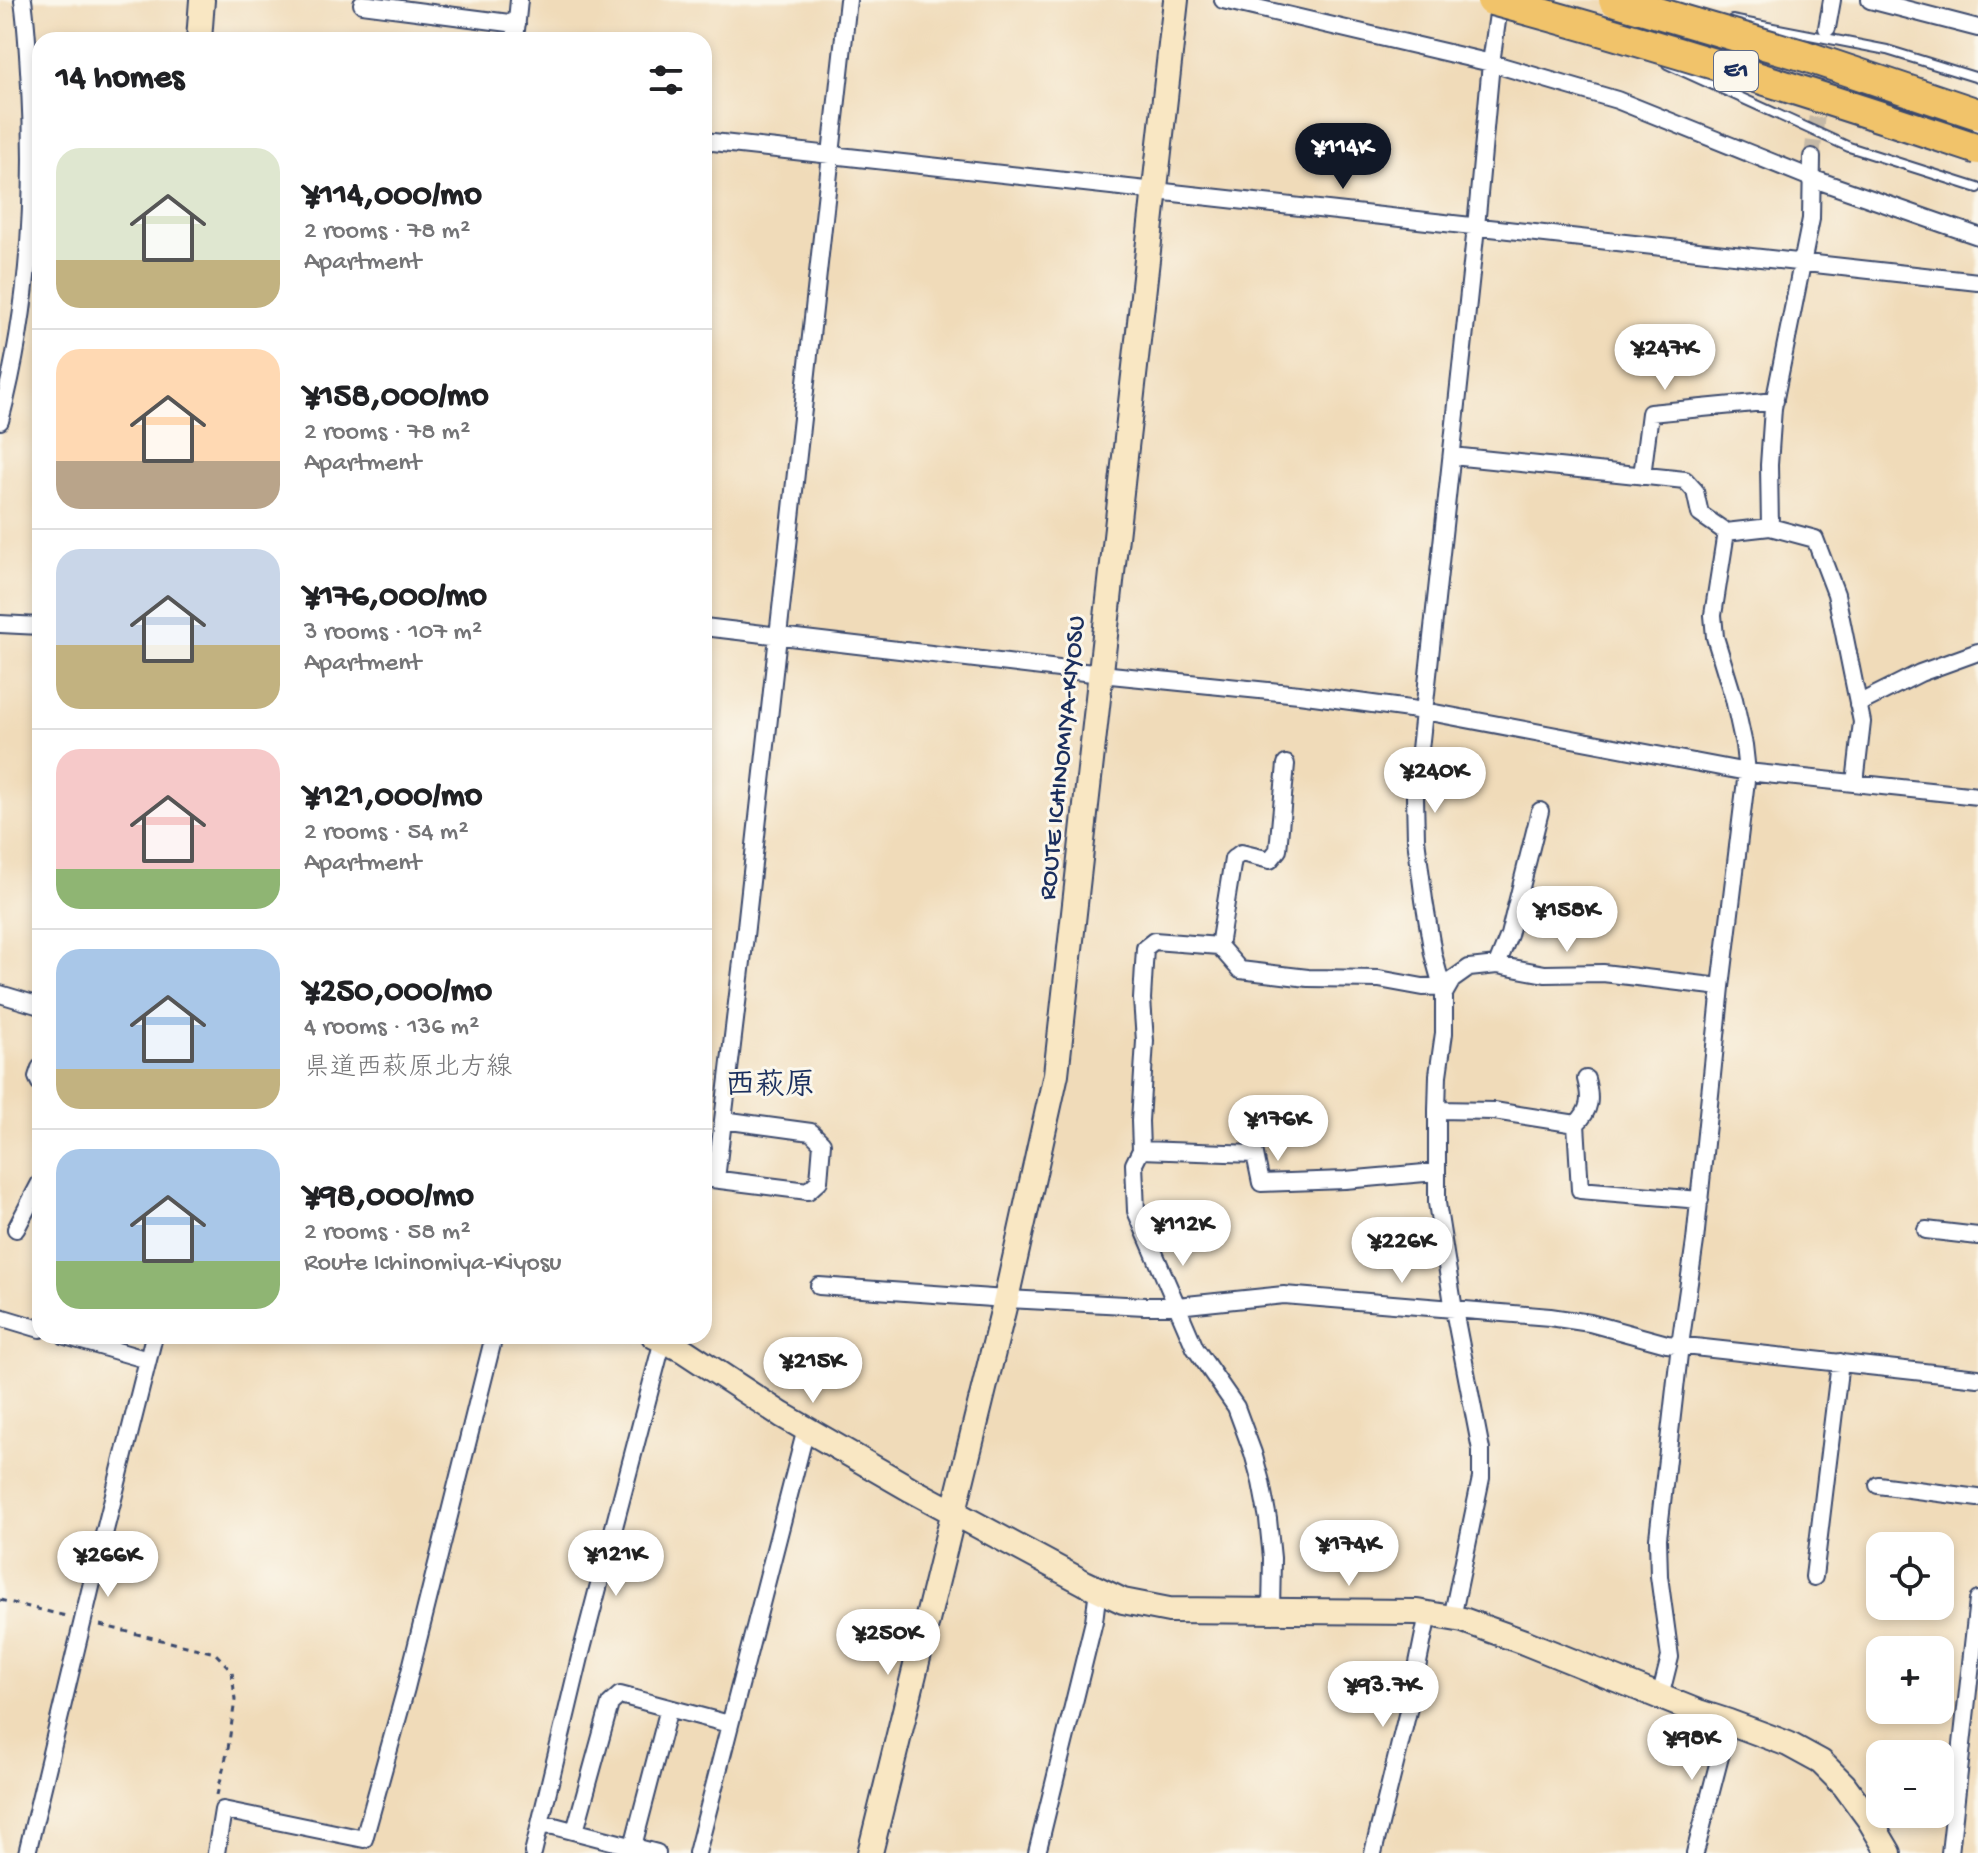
<!DOCTYPE html>
<meta charset="utf-8">
<style>
body{margin:0;font-family:"Gochi Hand","Klee One",sans-serif;background:#f6f6f6;color:#202124;height:100vh;display:flex;flex-direction:column;font-size:30px;white-space:nowrap}
*{box-sizing:border-box;margin:0}
p{font-size:26px;color:#757577}
.icon{flex:none;width:44px;height:44px;fill:none;stroke:currentColor;stroke-width:2;stroke-linecap:round;stroke-linejoin:round}
.map{position:relative;flex:1;overflow:hidden}
.panel{position:absolute;left:32px;top:32px;width:680px;height:1312px;display:flex;flex-direction:column;background:#fff;border-radius:24px;box-shadow:0 4px 12px #0003}
.panel>*{flex:none}
.fabs{position:absolute;left:1866px;top:1532px;display:grid;gap:16px}
.fabs a{display:grid;place-items:center;width:88px;height:88px;border-radius:16px;background:#fff;box-shadow:0 4px 12px #0003;font-size:40px}
.price{position:absolute;translate:-50% -68px;padding:0 18px;border-radius:28px;background:#fff;color:#222;font-size:26px;line-height:52px;filter:drop-shadow(0 2px 4px #0008)}
.price::after{content:'';position:absolute;left:50%;top:48px;width:24px;height:18px;margin-left:-12px;background:inherit;clip-path:polygon(0 0,100% 0,50% 100%)}
.price.current{background:#111827;color:#fff}
ul{padding:0;list-style:none}
li{display:flex;align-items:center;gap:24px;height:200px;padding:0 24px}
li+li{border-top:2px solid #e0e0e0}
li span{display:grid;place-items:center;flex:none;width:224px;height:160px;border-radius:24px;color:#555}
li>.icon{margin-inline-start:auto}
span .icon{width:96px;height:96px;fill:#fffc;stroke-width:1}
li b{font-size:34px}
h2{display:flex;justify-content:space-between;align-items:center;height:96px;padding:0 24px;font-size:34px}
.map>svg:first-child{display:block}
.lines{fill:none;stroke-linecap:round;stroke-linejoin:round}
.minor-tunnel{stroke:#c5b9a7;stroke-width:16;stroke-dasharray:16 8;stroke-linecap:butt}
.service-casing{stroke:#3b496c;stroke-width:12}
.minor-casing{stroke:#3b496c;stroke-width:20}
.secondary-casing{stroke:#3b496c;stroke-width:28}
.path{stroke:#3b496c;stroke-width:3;stroke-dasharray:6 6;stroke-linecap:butt}
.service{stroke:#fff;stroke-width:8}
.minor{stroke:#fff;stroke-width:16}
.secondary{stroke:#f9e7c3;stroke-width:24}
.motorway-bridge-casing{stroke:#3b496c;stroke-width:34;stroke-linecap:butt}
.motorway-bridge{stroke:#f1c36a;stroke-width:30}
.labels{text-anchor:middle;dominant-baseline:central;stroke-width:6;stroke-linejoin:round;paint-order:stroke}
.shield{fill:#fbf7ec;stroke:#5e6b89;stroke-width:2}
.shield-label{font-size:24px;font-weight:bold;fill:#1b2f5e}
.street-label{font-size:26px;fill:#1b2f5e;stroke:#fbf7ec}
.quarter-label{font-size:30px;font-weight:bold;fill:#1b2f5e;stroke:#fbf7ec}
</style>
<div class="map">
<svg width="1978" height="1853" viewBox="0 0 1978 1853">
<rect width="100%" height="100%" fill="#fbf7ec"/>
<filter id="ink" filterUnits="userSpaceOnUse"><feTurbulence type="fractalNoise" baseFrequency=".0125" numOctaves="2"/><feDisplacementMap in="SourceGraphic" scale="16" xChannelSelector="R" yChannelSelector="G"/><feConvolveMatrix kernelMatrix="1 2 1 2 8 2 1 2 1" color-interpolation-filters="sRGB"/></filter>
<filter id="wash" filterUnits="userSpaceOnUse"><feTurbulence type="fractalNoise" baseFrequency=".006" numOctaves="4" result="noise"/><feDisplacementMap in="SourceGraphic" scale="32" xChannelSelector="R" yChannelSelector="G"/><feGaussianBlur stdDeviation="1.8" result="paint"/><feColorMatrix in="noise" values="0 0 0 0 0 0 0 0 0 0 0 0 0 0 0 0 0 1.4 0 .05"/><feComposite in="paint" operator="in"/></filter>
<g filter="url(#wash)">
<rect width="100%" height="100%" fill="#f0dbb9"/>
</g>
<g filter="url(#ink)">
<g class="lines">
<path class="minor-tunnel" d="M1812,157L1827,28"/>
<g class="service-casing">
<path id="service" d="M1732,20L1887,50L1978,78
M1667,64L1849,147L1978,188"/>
</g>
<g class="minor-casing">
<path id="minor" d="M1223,0L1491,63L1617,100L1811,178L1978,236
M1870,0L1978,28
M362,4L517,24
M1827,28L1832,0
M515,40L519,0
M704,141L1978,282
M0,421C29,312 36,198 30,86C28,57 27,28 23,0
M1452,456L1685,480L1695,491L1700,514L1726,532L1770,527L1815,539L1836,594L1862,722L1855,783
M1642,476L1650,413L1775,401
M1770,527L1769,465L1773,408L1811,219L1812,157
M0,624L40,626
M704,627L1101,674L1299,694L1424,711L1747,772L1978,796
M1858,704L1920,673L1978,652
M1286,764L1278,850L1270,860L1241,853L1233,859L1219,946L1240,970L1308,978L1379,979L1423,987L1442,986
M1219,946L1154,941L1145,948L1142,999L1145,1041L1140,1121L1141,1150L1134,1164L1136,1211L1195,1348L1236,1407L1253,1453L1261,1482L1268,1519L1272,1558L1271,1611
M1497,965L1509,935L1540,811
M0,994L40,1006
M1444,994L1452,980L1469,968L1497,965L1545,974L1603,973L1721,987
M40,1068L37,1077L40,1083
M1437,1110L1494,1111L1576,1124C1591,1110 1591,1098 1586,1079
M1576,1124L1580,1190L1700,1200
M1141,1150L1255,1154L1261,1183L1345,1180L1436,1172
M704,1178L808,1191L819,1181L822,1143L811,1132L723,1120
M716,1179L745,936L848,0
M16,1229L40,1183
M1926,1230L1978,1236
M819,1286L1006,1299L1145,1306H1177L1284,1295L1550,1317L1590,1323L1667,1344L1978,1378
M0,1317L40,1329
M65,1336L148,1360
M1878,1485L1978,1498
M1814,1577L1840,1362
M1452,1618L1481,1478V1450L1454,1310L1437,1203V1110L1438,1075L1444,1033V994L1433,954L1424,900L1416,839L1415,796L1476,227L1491,63L1500,0
M1660,1697L1670,1657L1659,1576L1658,1538L1680,1345L1695,1241L1721,987L1747,772L1744,745L1734,699L1715,637L1713,615L1726,532
M540,1825L554,1826L657,1853
M575,1831L610,1704L620,1695L729,1724
M633,1846L669,1708
M27,1853L95,1570L154,1336
M216,1853L223,1810L364,1839L406,1688L494,1336
M533,1853L581,1653L664,1336
M697,1853L806,1429
M1037,1853L1094,1621L1098,1589
M1373,1853L1409,1707L1428,1614
M1695,1853L1729,1722
M1950,1853L1978,1600"/>
</g>
<g class="secondary-casing">
<path id="secondary" d="M199,40L202,0
M654,1336L683,1350L782,1415L912,1490L1085,1583L1123,1601L1169,1610L1417,1612L1463,1620L1524,1642L1698,1712L1729,1722L1788,1744L1821,1762L1844,1785L1869,1819L1889,1853
M870,1853L1006,1299L1056,1074L1176,0"/>
</g>
<path class="path" d="M0,1600L66,1616
M100,1625L215,1653L232,1671L235,1700L228,1749L217,1795"/>
<use href="#service" class="service"/>
<use href="#minor" class="minor"/>
<use href="#secondary" class="secondary"/>
<g class="motorway-bridge-casing">
<path id="motorway-bridge" d="M1492,0C1656,44 1817,95 1978,149
M1614,0L1805,56L1978,114"/>
</g>
<use href="#motorway-bridge" class="motorway-bridge"/>
</g>
</g>
<g class="labels">
<rect class="shield" x="1714" y="51" width="44" height="40" rx="6"/>
<g class="shield-label">
<text x="1736" y="71">E1</text>
</g>
<g class="street-label">
<text transform="translate(1064 758) rotate(-84)">ROUTE ICHINOMIYA-KIYOSU</text>
</g>
<g class="quarter-label">
<text x="770" y="1087">西萩原</text>
</g>
</g>
</svg>
<div class="fabs">
<a><svg class="icon" aria-label="locate" viewBox="0 0 24 24"><circle cx="12" cy="12" r="6"/><path d="M12 2v4M12 18v4M2 12h4M18 12h4"/></svg></a>
<a>+</a>
<a>−</a>
</div>
<b class="price current" style="left:1343px;top:191px">¥114K</b>
<b class="price" style="left:1665px;top:392px">¥247K</b>
<b class="price" style="left:1435px;top:815px">¥240K</b>
<b class="price" style="left:1567px;top:954px">¥158K</b>
<b class="price" style="left:1278px;top:1163px">¥176K</b>
<b class="price" style="left:1183px;top:1268px">¥112K</b>
<b class="price" style="left:1402px;top:1285px">¥226K</b>
<b class="price" style="left:813px;top:1405px">¥215K</b>
<b class="price" style="left:1349px;top:1588px">¥174K</b>
<b class="price" style="left:616px;top:1598px">¥121K</b>
<b class="price" style="left:108px;top:1599px">¥266K</b>
<b class="price" style="left:888px;top:1677px">¥250K</b>
<b class="price" style="left:1383px;top:1729px">¥93.7K</b>
<b class="price" style="left:1692px;top:1782px">¥98K</b>
<section class="panel">
<h2>14 homes<svg class="icon" aria-label="filters" viewBox="0 0 24 24"><path d="M4 7h16M4 17h16"/><circle cx="9" cy="7" r="2"/><circle cx="15" cy="17" r="2"/></svg></h2>
<ul>
<li><span style="background:linear-gradient(#dfe7d0 70%,#c2b280 0)"><svg class="icon" aria-label="home" viewBox="0 0 24 24"><path d="M3 11l9-7 9 7M6 9v11h12V9"/></svg></span><div><b>¥114,000/mo</b><p>2 rooms · 78 m²</p><p>Apartment</p></div></li>
<li><span style="background:linear-gradient(#ffd9b3 70%,#b9a48a 0)"><svg class="icon" aria-label="home" viewBox="0 0 24 24"><path d="M3 11l9-7 9 7M6 9v11h12V9"/></svg></span><div><b>¥158,000/mo</b><p>2 rooms · 78 m²</p><p>Apartment</p></div></li>
<li><span style="background:linear-gradient(#c9d6e8 60%,#c2b280 0)"><svg class="icon" aria-label="home" viewBox="0 0 24 24"><path d="M3 11l9-7 9 7M6 9v11h12V9"/></svg></span><div><b>¥176,000/mo</b><p>3 rooms · 107 m²</p><p>Apartment</p></div></li>
<li><span style="background:linear-gradient(#f6c9c9 75%,#8fb573 0)"><svg class="icon" aria-label="home" viewBox="0 0 24 24"><path d="M3 11l9-7 9 7M6 9v11h12V9"/></svg></span><div><b>¥121,000/mo</b><p>2 rooms · 54 m²</p><p>Apartment</p></div></li>
<li><span style="background:linear-gradient(#a9c7e8 75%,#c2b280 0)"><svg class="icon" aria-label="home" viewBox="0 0 24 24"><path d="M3 11l9-7 9 7M6 9v11h12V9"/></svg></span><div><b>¥250,000/mo</b><p>4 rooms · 136 m²</p><p>県道西萩原北方線</p></div></li>
<li><span style="background:linear-gradient(#a9c7e8 70%,#8fb573 0)"><svg class="icon" aria-label="home" viewBox="0 0 24 24"><path d="M3 11l9-7 9 7M6 9v11h12V9"/></svg></span><div><b>¥98,000/mo</b><p>2 rooms · 58 m²</p><p>Route Ichinomiya-Kiyosu</p></div></li>
</ul>
</section>
</div>
